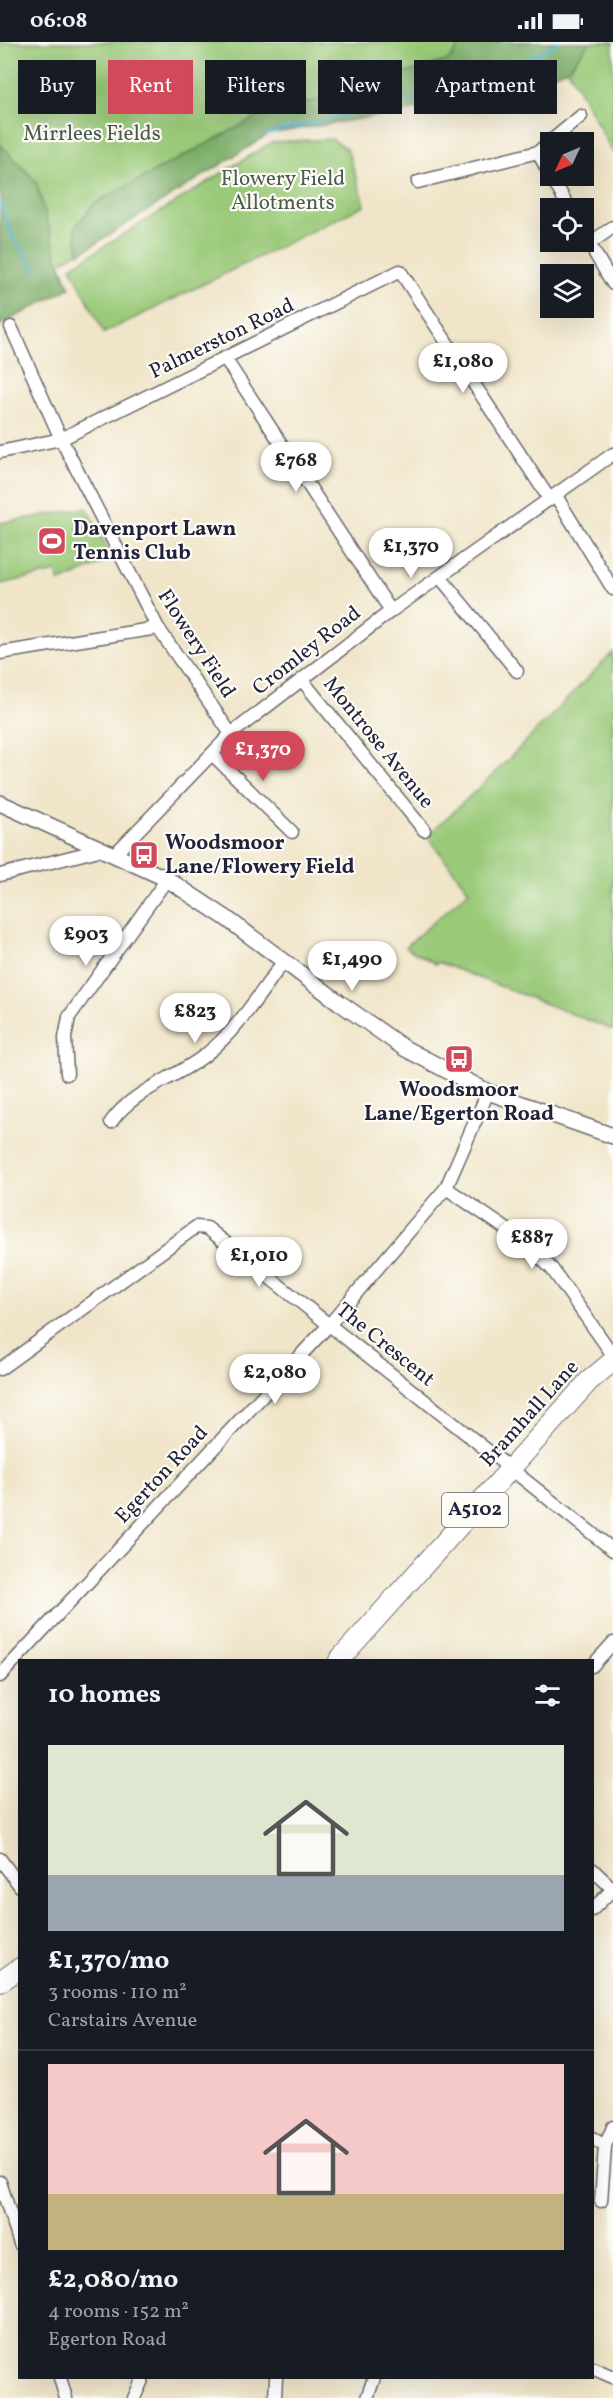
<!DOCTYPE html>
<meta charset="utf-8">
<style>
body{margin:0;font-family:Vollkorn,serif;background:#242831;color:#f1f3f6;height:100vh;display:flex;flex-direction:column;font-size:22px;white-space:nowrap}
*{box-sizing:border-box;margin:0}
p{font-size:20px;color:#9ea1a6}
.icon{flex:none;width:33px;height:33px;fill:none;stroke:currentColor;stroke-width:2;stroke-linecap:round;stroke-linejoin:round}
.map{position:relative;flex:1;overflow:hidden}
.sheet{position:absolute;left:18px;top:1617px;width:576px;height:720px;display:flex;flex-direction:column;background:#171b24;border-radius:0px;box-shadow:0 6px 24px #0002}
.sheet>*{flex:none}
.hud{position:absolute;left:18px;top:18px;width:578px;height:54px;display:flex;gap:12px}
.needle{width:39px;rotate:226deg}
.tools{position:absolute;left:540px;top:90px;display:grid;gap:12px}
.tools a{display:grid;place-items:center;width:54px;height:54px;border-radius:0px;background:#171b24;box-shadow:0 6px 24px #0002;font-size:30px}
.price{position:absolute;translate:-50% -51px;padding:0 14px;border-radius:21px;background:#fff;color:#222;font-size:20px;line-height:39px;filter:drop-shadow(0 2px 3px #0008)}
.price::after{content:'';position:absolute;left:50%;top:36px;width:18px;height:14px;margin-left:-9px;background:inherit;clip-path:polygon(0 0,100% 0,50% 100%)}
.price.selected{background:#d1495b;color:#fff}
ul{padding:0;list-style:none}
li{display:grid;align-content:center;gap:12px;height:318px;padding:0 30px}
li+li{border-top:2px solid #363941}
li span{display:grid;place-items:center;height:186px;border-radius:0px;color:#555}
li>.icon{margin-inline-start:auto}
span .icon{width:108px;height:108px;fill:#fffc;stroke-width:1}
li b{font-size:26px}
h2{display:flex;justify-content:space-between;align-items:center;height:72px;padding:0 30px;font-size:26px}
.chip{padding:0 21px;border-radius:0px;background:#171b24;box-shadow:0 6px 24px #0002;font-size:21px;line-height:54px}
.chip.selected{background:#d1495b;color:#fff}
.status{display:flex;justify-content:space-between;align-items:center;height:42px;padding:0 30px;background:#171b24;direction:ltr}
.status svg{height:16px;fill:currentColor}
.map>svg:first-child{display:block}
.green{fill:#9ac978;stroke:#5e765a;stroke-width:1.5}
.forest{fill:#7bad68;stroke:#4e6852;stroke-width:1.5}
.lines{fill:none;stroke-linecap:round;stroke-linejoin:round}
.stream{stroke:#43acc2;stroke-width:3}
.minor-casing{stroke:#6a666d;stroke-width:15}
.tertiary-casing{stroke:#6a666d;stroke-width:18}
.primary-casing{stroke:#6a666d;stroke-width:22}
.minor{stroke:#fff;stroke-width:12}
.tertiary{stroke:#fff;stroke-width:15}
.primary{stroke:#fff;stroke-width:20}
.labels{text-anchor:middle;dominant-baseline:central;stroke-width:4.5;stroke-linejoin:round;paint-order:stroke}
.shield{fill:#fdfcf7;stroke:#646373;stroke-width:1.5}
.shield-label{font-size:20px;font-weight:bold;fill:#22223b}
.park-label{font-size:21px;fill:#4c5c50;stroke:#fdfcf7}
.street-label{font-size:21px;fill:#22223b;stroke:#fdfcf7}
.poi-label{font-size:21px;font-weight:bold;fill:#22223b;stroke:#fdfcf7;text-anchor:start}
</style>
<div class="status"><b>06:08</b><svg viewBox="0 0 49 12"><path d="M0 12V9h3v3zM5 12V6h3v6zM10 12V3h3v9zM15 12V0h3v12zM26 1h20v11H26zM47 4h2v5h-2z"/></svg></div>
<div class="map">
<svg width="613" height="2356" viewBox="0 0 613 2356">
<rect width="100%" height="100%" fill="#fdfcf7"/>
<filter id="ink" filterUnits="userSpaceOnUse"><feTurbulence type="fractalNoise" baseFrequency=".0167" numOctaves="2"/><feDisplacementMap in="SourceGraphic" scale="12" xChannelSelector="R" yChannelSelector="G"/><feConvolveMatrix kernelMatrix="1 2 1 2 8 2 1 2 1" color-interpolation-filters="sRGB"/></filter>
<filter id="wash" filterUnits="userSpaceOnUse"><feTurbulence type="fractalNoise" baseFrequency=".008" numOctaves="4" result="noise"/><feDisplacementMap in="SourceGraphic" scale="24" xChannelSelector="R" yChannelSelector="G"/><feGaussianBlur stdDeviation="1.35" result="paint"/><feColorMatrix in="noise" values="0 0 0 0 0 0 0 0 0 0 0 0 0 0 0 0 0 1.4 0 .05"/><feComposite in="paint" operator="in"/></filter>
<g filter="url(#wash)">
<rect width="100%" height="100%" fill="#f0e5c9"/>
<path class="green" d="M0,0H613V111L568,27L584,8L265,89L60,221L70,246L0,283Z
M332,97L347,107L365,163L104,291L71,225L272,100Z
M87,466L113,517L60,540L56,530L0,542V481Z
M613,610V988L438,920L436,922L405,905L469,849L427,794L496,730Z"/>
<path class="forest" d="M462,0H590L568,27L490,55L269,92L79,212L75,185L95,161L253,77L449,18Z
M0,102L36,139L59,221L70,246L0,283Z"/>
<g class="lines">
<path class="stream" d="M266,92L483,41L559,0
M0,161L13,195L36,228"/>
</g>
</g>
<g filter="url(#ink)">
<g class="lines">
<g class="minor-casing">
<path id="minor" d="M538,110L581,74
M551,134L569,166
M418,140L538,110L550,133
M584,193L613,242
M589,202L613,185
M11,285L61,397L158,586L231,692L115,812
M226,318L391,569
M0,410L61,397L400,229L550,458
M556,454L613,547
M440,535L517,629
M0,611L158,586
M302,638L424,788
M231,692L391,569L613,412
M212,712L292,790
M0,833L99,808
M67,1032L65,996L69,975L167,837
M111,1080C133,1048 174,1037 204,1014C237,989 260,951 284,919
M446,1146L521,1197L552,1227L613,1313
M0,1327L196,1185L207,1186L613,1508
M592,1624L613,1601
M0,1634L329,1283L446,1146L488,1050
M0,1817L20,1844
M592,1827L613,1847
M592,1868L613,1847
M592,2096L605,2104
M0,2140L20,2202
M601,2159L605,2104L613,2085
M592,2326L613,2335
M60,2336L66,2356
M134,2356L143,2336
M275,2356L276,2336
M367,2356L374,2336"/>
</g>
<g class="tertiary-casing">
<path id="tertiary" d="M0,761L167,837L226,876L340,961L404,1006L488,1050L613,1094"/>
</g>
<g class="primary-casing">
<path id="primary" d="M339,1618L589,1339L613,1319
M0,1940L20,1926"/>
</g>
<use href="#minor" class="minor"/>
<use href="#tertiary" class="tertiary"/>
<use href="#primary" class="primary"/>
</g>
</g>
<defs>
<g id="stadium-square" transform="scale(1.5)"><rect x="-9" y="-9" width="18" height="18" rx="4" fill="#d1495b" stroke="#fdfcf7"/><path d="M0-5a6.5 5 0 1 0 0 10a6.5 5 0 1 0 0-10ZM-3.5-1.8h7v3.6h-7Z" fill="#fff"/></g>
<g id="bus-square" transform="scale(1.5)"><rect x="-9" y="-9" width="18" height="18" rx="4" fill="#d1495b" stroke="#fdfcf7"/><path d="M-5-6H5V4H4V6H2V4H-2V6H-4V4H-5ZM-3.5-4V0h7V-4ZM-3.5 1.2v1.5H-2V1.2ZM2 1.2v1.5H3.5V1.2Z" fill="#fff"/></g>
</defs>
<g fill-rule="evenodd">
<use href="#stadium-square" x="52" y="499"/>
<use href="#bus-square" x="144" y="813"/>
<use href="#bus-square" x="459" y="1017"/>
</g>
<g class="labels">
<rect class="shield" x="442" y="1451" width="66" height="34" rx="4.5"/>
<g class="shield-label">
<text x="475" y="1468">A5102</text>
</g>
<g class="park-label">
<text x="92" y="92">Mirrlees Fields</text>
<text x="283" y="137">Flowery Field<tspan x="283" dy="24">Allotments</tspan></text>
</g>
<g class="street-label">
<text transform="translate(222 297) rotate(-26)">Palmerston Road</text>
<text transform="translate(196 602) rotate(57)">Flowery Field</text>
<text transform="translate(307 609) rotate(-38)">Cromley Road</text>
<text transform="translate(378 701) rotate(51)">Montrose Avenue</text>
<text transform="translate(385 1303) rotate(39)">The Crescent</text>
<text transform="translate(530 1372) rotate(-48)">Bramhall Lane</text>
<text transform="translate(162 1433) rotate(-47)">Egerton Road</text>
</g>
<g class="poi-label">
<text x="73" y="487">Davenport Lawn<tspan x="73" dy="24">Tennis Club</tspan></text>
<text x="165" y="801">Woodsmoor<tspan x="165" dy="24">Lane/Flowery Field</tspan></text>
<text x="459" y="1048" text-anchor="middle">Woodsmoor<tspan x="459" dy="24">Lane/Egerton Road</tspan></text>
</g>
</g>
</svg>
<div class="tools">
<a><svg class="needle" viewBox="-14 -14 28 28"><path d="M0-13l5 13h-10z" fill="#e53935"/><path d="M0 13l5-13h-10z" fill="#9ea1a6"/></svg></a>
<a><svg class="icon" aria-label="locate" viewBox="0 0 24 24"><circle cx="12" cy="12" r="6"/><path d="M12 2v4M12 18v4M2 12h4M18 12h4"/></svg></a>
<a><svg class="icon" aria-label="layers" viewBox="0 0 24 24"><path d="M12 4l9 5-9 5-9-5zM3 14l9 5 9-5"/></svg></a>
</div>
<b class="price" style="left:463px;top:352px">£1,080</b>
<b class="price" style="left:296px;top:451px">£768</b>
<b class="price" style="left:411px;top:537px">£1,370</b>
<b class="price selected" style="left:263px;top:740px">£1,370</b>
<b class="price" style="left:86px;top:925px">£903</b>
<b class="price" style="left:352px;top:950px">£1,490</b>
<b class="price" style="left:195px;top:1002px">£823</b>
<b class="price" style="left:532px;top:1228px">£887</b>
<b class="price" style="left:259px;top:1246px">£1,010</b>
<b class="price" style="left:275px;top:1363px">£2,080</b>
<div class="hud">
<a class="chip">Buy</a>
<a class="chip selected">Rent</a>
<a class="chip">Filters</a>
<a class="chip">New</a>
<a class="chip">Apartment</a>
</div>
<section class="sheet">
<h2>10 homes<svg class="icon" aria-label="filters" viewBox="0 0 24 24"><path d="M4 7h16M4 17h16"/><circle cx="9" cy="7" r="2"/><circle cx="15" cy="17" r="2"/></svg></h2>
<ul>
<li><span style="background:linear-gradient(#dfe7d0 70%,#9aa5b1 0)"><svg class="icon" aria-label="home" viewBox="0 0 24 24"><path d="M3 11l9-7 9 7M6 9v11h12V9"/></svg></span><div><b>£1,370/mo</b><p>3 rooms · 110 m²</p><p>Carstairs Avenue</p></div></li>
<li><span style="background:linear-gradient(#f6c9c9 70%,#c2b280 0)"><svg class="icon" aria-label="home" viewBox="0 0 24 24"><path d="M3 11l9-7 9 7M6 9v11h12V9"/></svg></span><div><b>£2,080/mo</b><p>4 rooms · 152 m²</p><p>Egerton Road</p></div></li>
</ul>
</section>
</div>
